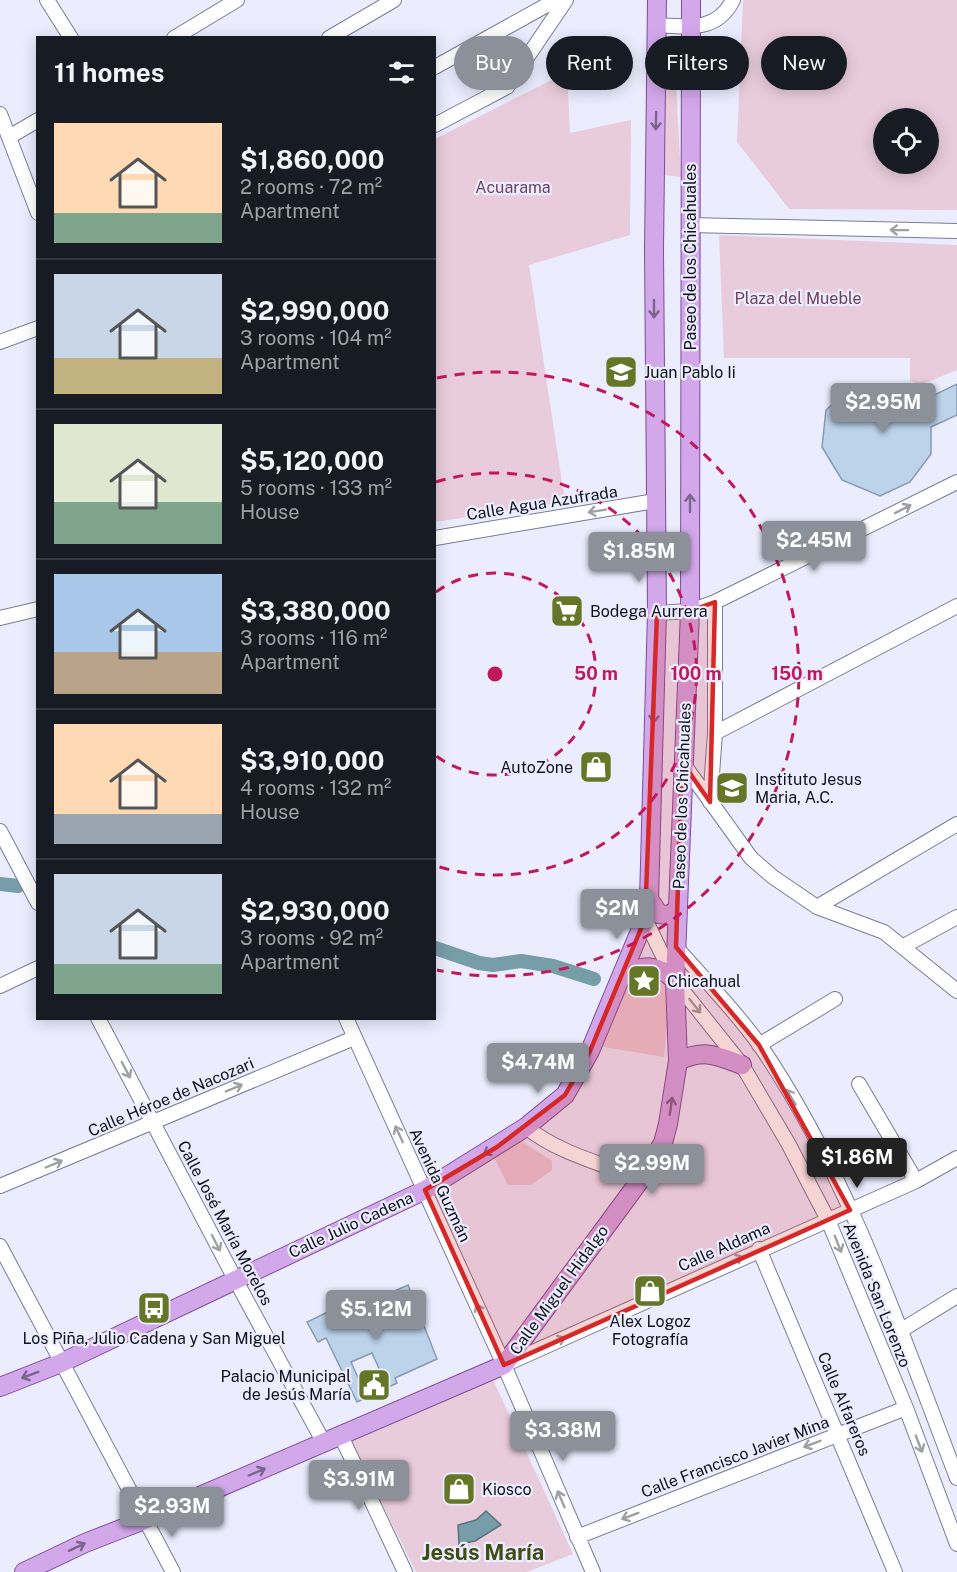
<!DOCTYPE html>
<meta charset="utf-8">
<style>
body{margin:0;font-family:"Public Sans",sans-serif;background:#242831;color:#f1f3f6;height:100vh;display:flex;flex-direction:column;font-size:22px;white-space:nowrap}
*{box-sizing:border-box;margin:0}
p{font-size:20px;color:#9ea1a6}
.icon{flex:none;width:33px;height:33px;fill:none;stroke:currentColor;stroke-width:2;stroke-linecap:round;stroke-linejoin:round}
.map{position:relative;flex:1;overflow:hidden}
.details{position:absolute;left:36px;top:36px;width:400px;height:984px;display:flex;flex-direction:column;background:#171b24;border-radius:0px;box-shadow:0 3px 15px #0003}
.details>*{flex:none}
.guide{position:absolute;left:454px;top:36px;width:412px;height:54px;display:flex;gap:12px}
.fabs{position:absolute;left:873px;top:108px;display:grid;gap:12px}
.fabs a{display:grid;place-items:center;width:66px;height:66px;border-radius:50%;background:#171b24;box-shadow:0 3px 15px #0003;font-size:30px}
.price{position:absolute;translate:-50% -51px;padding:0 14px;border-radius:6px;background:#8c9099;color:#fff;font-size:20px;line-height:39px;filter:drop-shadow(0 2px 3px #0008)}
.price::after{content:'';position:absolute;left:50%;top:36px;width:18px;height:14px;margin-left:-9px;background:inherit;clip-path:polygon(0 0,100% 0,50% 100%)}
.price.current{background:#222;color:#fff}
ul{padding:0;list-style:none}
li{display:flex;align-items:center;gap:18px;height:150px;padding:0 18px}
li+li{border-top:2px solid #363941}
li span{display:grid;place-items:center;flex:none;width:168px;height:120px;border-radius:0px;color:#555}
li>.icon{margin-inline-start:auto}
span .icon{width:72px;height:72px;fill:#fffc;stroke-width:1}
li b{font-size:26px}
h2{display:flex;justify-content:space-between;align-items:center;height:72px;padding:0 18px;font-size:26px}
.chip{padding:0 21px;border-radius:27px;background:#171b24;box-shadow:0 3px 15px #0003;font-size:21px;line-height:54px}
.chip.current{background:#8c9099;color:#fff}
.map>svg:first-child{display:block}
.green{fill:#e9ccdb;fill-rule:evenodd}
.water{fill:#779da8;stroke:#58737e;stroke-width:1.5}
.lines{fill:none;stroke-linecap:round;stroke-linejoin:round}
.canal{stroke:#779da8;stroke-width:14}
.building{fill:#bcd3ea;stroke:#859bb0;stroke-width:1.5;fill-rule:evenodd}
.minor-casing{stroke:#797c96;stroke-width:16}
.major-casing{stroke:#7c4d99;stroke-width:20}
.minor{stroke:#fff;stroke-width:14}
.major{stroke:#d3a8eb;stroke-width:18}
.oneway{stroke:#7b648d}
.oneway2{stroke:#9fa0a4}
.marked{fill:#d62828;fill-opacity:0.2;stroke:#d62828;stroke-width:4.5;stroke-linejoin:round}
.ring{fill:none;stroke:#c2185b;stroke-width:3;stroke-dasharray:10 8}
.labels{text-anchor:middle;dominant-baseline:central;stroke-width:4.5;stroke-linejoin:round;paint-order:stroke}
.park-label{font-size:16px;fill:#6f415c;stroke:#ebedff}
.street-label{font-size:16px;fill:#10111b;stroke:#ebedff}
.poi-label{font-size:16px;fill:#10111b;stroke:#ebedff;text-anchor:start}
.district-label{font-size:22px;font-weight:bold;fill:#3f4c14;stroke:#ebedff}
.centre{fill:#c2185b;stroke:#ebedff;stroke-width:3}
.ring-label{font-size:18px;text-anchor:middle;font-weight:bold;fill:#c2185b;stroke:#ebedff;stroke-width:4.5;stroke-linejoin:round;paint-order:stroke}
</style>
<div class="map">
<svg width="957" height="1572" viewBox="0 0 957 1572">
<rect width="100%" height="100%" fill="#ebedff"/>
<path class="green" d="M743,0H957V210L789,209L737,142ZM884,118H928V164H884Z
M674,44L681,177L664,175L665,47Z
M567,72L570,133L631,120L630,235L529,265L565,502L435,522V139Z
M719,235L957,245V370L920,385L910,381V358H724Z
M643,972L666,985L668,1017L664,1057L598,1046L623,986Z
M521,1141L552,1161V1170L531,1185H508L493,1155Z
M491,1375L573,1554L527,1572H416L348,1436Z"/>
<path class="water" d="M486,1511L501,1525L475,1541L459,1544L458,1525L476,1520Z"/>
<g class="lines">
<path class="canal" d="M0,884L18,886
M435,948L479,963L493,965L521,961L553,966L594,979"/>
</g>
<path class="building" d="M861,384H892L920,402L957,384V415L931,427V454L910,482L880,496L842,480L822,447L826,410L843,394Z
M408,1285L437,1359L395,1378L397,1383L357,1402L326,1338L318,1342L307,1322L361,1296L365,1304ZM372,1353L381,1373L360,1382L351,1362Z
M447 1491a12 12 0 1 1 24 0a12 12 0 1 1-24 0Z"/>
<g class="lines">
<g class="minor-casing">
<path id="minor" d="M47,0L71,38
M657,25C688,27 717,32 733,0
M174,38L237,0
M329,38L394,0
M435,67L556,0
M0,114L38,213
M435,125L507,87L566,0
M9,137L38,120
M690,225L957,231
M0,342L38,328
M435,538L655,501
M657,613L690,611L715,602L957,482
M0,618L38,609
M715,733L957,606
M682,762L751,858L773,877L817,907L884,932L957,991
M710,802L715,733V602
M0,831L38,903
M817,907L957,824
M645,919L675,981L742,1065L788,1143L828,1220L906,1408L957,1544
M904,946L957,917
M676,947C704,979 734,1009 759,1044C848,1173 901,1333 957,1478
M0,986L38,968
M98,1018L235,1279L324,1443
M346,1018L504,1365L593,1572
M759,1045L835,999
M859,1084L916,1181
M526,1127C558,1153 603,1164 641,1179
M0,1186L354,1038
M0,1246L173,1572
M759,1249L895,1572
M900,1331L957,1296
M506,1364L916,1181L957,1158
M341,1436L405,1572
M577,1537L906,1408"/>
</g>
<g class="major-casing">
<path id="major" d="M649,899L659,914L668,915L677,910
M623,974C644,965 658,963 675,981
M678,1061C705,1049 715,1055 742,1065
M0,1387L61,1363L425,1190L526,1127L565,1095L590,1051L645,919L649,899L657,613L654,250L657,0
M24,1572L85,1543L144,1520L504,1365L641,1179L663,1143L668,1124L678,1061L675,981L690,611L691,0"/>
</g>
<use href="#minor" class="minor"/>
<use href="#major" class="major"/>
</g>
<defs><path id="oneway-shaft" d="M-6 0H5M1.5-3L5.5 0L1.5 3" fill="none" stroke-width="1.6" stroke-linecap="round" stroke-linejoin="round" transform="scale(1.5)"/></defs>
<g class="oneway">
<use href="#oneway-shaft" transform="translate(656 121) rotate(91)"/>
<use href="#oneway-shaft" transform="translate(654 309) rotate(90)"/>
<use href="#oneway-shaft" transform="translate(690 503) rotate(-90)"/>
<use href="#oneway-shaft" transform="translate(654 714) rotate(92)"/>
<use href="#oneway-shaft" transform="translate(671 1106) rotate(-82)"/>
<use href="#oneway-shaft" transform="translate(491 1150) rotate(148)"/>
<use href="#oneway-shaft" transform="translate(30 1375) rotate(159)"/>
<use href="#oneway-shaft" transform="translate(257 1472) rotate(-23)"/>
<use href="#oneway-shaft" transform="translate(77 1547) rotate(-25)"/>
</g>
<g class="oneway2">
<use href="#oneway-shaft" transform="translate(899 230) rotate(-179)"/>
<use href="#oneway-shaft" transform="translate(903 509) rotate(-27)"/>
<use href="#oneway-shaft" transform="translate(597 511) rotate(171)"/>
<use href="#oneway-shaft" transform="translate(695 1006) rotate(51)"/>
<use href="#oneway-shaft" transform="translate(126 1070) rotate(62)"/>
<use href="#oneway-shaft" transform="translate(234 1088) rotate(-23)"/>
<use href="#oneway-shaft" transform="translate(791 1097) rotate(-121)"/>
<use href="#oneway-shaft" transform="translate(399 1134) rotate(-115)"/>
<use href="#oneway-shaft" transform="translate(54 1164) rotate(-23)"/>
<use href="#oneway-shaft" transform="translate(216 1243) rotate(63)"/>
<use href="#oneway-shaft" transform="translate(838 1244) rotate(68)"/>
<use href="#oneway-shaft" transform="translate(735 1260) rotate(-24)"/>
<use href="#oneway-shaft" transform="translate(480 1312) rotate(-114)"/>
<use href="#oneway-shaft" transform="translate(557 1341) rotate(-24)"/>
<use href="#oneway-shaft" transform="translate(812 1444) rotate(159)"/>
<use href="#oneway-shaft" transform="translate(919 1444) rotate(69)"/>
<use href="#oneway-shaft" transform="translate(561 1499) rotate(-113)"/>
<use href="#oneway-shaft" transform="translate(630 1516) rotate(159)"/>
</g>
<path class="marked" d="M715,602L710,802L682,762L676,947L759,1045L850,1210L504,1365L425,1190L497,1147L565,1095L590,1051L645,919L657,613L690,611Z"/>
<g class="ring">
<path d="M436 592A101 101 0 1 1 436 756"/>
<path d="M436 482A201 201 0 1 1 436 866"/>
<path d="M437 378A302 302 0 1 1 437 970"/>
</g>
<defs>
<g id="school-square" transform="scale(1.725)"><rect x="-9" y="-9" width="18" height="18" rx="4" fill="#657726" stroke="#ebedff"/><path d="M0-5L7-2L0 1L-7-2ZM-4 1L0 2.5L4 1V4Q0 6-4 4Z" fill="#fff"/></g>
<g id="supermarket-square" transform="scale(1.725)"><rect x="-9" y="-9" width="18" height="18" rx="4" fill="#657726" stroke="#ebedff"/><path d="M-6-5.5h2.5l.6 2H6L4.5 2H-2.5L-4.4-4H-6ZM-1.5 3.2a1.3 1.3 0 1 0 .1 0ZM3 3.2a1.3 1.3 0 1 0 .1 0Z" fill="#fff"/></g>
<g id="shop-square" transform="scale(1.725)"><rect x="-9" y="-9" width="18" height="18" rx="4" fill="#657726" stroke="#ebedff"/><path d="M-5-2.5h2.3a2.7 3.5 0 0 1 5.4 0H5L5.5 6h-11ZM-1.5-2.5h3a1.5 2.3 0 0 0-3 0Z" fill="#fff"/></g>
<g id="sight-square" transform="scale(1.725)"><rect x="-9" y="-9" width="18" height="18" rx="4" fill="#657726" stroke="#ebedff"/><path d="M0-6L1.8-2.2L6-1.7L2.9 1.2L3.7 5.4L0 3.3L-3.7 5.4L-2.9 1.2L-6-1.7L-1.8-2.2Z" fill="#fff"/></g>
<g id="bus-square" transform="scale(1.725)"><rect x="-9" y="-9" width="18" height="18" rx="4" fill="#657726" stroke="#ebedff"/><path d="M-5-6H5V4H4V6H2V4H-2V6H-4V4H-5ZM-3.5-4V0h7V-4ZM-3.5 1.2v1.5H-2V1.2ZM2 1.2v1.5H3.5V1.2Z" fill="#fff"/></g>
<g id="civic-square" transform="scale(1.725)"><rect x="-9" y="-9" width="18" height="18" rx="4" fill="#657726" stroke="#ebedff"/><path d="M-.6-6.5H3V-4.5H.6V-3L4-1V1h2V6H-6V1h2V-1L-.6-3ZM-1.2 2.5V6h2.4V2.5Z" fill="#fff"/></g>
</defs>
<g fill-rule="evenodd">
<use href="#school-square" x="621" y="372"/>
<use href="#supermarket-square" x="567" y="611"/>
<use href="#shop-square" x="596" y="767"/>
<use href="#school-square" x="732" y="788"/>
<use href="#sight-square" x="644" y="981"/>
<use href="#shop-square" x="650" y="1291"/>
<use href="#bus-square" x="154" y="1308"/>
<use href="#civic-square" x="374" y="1385"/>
<use href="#shop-square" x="459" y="1489"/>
</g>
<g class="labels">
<g class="park-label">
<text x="513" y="187">Acuarama</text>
<text x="798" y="298">Plaza del Mueble</text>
</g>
<g class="street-label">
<text transform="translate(690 257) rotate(-90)">Paseo de los Chicahuales</text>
<text transform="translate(542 503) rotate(-9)">Calle Agua Azufrada</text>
<text transform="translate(682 796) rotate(-88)">Paseo de los Chicahuales</text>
<text transform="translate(171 1097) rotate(-23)">Calle Héroe de Nacozari</text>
<text transform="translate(440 1185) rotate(65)">Avenida Guzmán</text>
<text transform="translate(225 1223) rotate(62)">Calle José María Morelos</text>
<text transform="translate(351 1225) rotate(-25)">Calle Julio Cadena</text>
<text transform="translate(724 1247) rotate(-24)">Calle Aldama</text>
<text transform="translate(559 1290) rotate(-54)">Calle Miguel Hidalgo</text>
<text transform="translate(877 1295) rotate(68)">Avenida San Lorenzo</text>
<text transform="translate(844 1404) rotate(67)">Calle Alfareros</text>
<text transform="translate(735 1457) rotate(-21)">Calle Francisco Javier Mina</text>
</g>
<g class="poi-label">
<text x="644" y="372">Juan Pablo Ii</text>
<text x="590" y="611">Bodega Aurrera</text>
<text x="573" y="767" text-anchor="end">AutoZone</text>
<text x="755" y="779">Instituto Jesus<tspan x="755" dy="18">Maria, A.C.</tspan></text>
<text x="667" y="981">Chicahual</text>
<text x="650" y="1321" text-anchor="middle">Alex Logoz<tspan x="650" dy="18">Fotografía</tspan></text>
<text x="154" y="1338" text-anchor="middle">Los Piña, Julio Cadena y San Miguel</text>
<text x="351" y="1376" text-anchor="end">Palacio Municipal<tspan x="351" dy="18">de Jesús María</tspan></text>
<text x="482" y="1489">Kiosco</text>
</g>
<g class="district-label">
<text x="483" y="1552">Jesús María</text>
</g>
</g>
<circle cx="495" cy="674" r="9" class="centre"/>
<g class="ring-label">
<text x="596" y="680">50 m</text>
<text x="696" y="680">100 m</text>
<text x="797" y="680">150 m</text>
</g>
</svg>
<div class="fabs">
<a><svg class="icon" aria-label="locate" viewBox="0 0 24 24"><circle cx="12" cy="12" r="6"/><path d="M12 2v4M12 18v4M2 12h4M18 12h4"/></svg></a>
</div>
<b class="price" style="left:883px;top:434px">$2.95M</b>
<b class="price" style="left:814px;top:572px">$2.45M</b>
<b class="price" style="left:639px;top:583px">$1.85M</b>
<b class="price" style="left:617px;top:940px">$2M</b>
<b class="price" style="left:538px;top:1094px">$4.74M</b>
<b class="price current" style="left:857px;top:1189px">$1.86M</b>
<b class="price" style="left:652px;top:1195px">$2.99M</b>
<b class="price" style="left:376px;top:1341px">$5.12M</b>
<b class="price" style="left:563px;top:1462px">$3.38M</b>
<b class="price" style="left:359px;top:1511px">$3.91M</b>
<b class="price" style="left:172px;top:1538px">$2.93M</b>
<div class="guide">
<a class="chip current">Buy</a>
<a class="chip">Rent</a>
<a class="chip">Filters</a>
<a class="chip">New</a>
</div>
<section class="details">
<h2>11 homes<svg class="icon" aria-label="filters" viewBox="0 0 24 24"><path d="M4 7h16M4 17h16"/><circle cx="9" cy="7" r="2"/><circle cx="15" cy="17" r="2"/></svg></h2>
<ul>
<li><span style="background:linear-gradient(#ffd9b3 75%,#7fa58c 0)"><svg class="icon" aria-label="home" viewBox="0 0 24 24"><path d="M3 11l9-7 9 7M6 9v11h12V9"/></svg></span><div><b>$1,860,000</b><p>2 rooms · 72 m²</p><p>Apartment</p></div></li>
<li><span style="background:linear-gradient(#c9d6e8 70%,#c2b280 0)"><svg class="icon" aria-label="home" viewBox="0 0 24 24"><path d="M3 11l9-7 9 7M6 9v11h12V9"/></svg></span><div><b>$2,990,000</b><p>3 rooms · 104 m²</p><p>Apartment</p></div></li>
<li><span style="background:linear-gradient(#dfe7d0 65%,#7fa58c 0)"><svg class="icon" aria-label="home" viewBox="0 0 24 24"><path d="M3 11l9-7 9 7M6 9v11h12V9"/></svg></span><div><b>$5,120,000</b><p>5 rooms · 133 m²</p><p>House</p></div></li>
<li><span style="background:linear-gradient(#a9c7e8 65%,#b9a48a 0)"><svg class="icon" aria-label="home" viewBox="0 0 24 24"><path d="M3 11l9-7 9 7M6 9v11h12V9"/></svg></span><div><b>$3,380,000</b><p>3 rooms · 116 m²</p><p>Apartment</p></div></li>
<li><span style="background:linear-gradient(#ffd9b3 75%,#9aa5b1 0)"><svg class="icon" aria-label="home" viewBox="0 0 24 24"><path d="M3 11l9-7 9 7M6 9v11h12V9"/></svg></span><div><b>$3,910,000</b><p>4 rooms · 132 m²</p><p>House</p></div></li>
<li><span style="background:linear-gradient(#c9d6e8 75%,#7fa58c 0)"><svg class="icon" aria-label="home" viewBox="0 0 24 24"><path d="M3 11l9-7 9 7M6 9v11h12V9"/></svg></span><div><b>$2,930,000</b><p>3 rooms · 92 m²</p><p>Apartment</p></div></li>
</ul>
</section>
</div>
